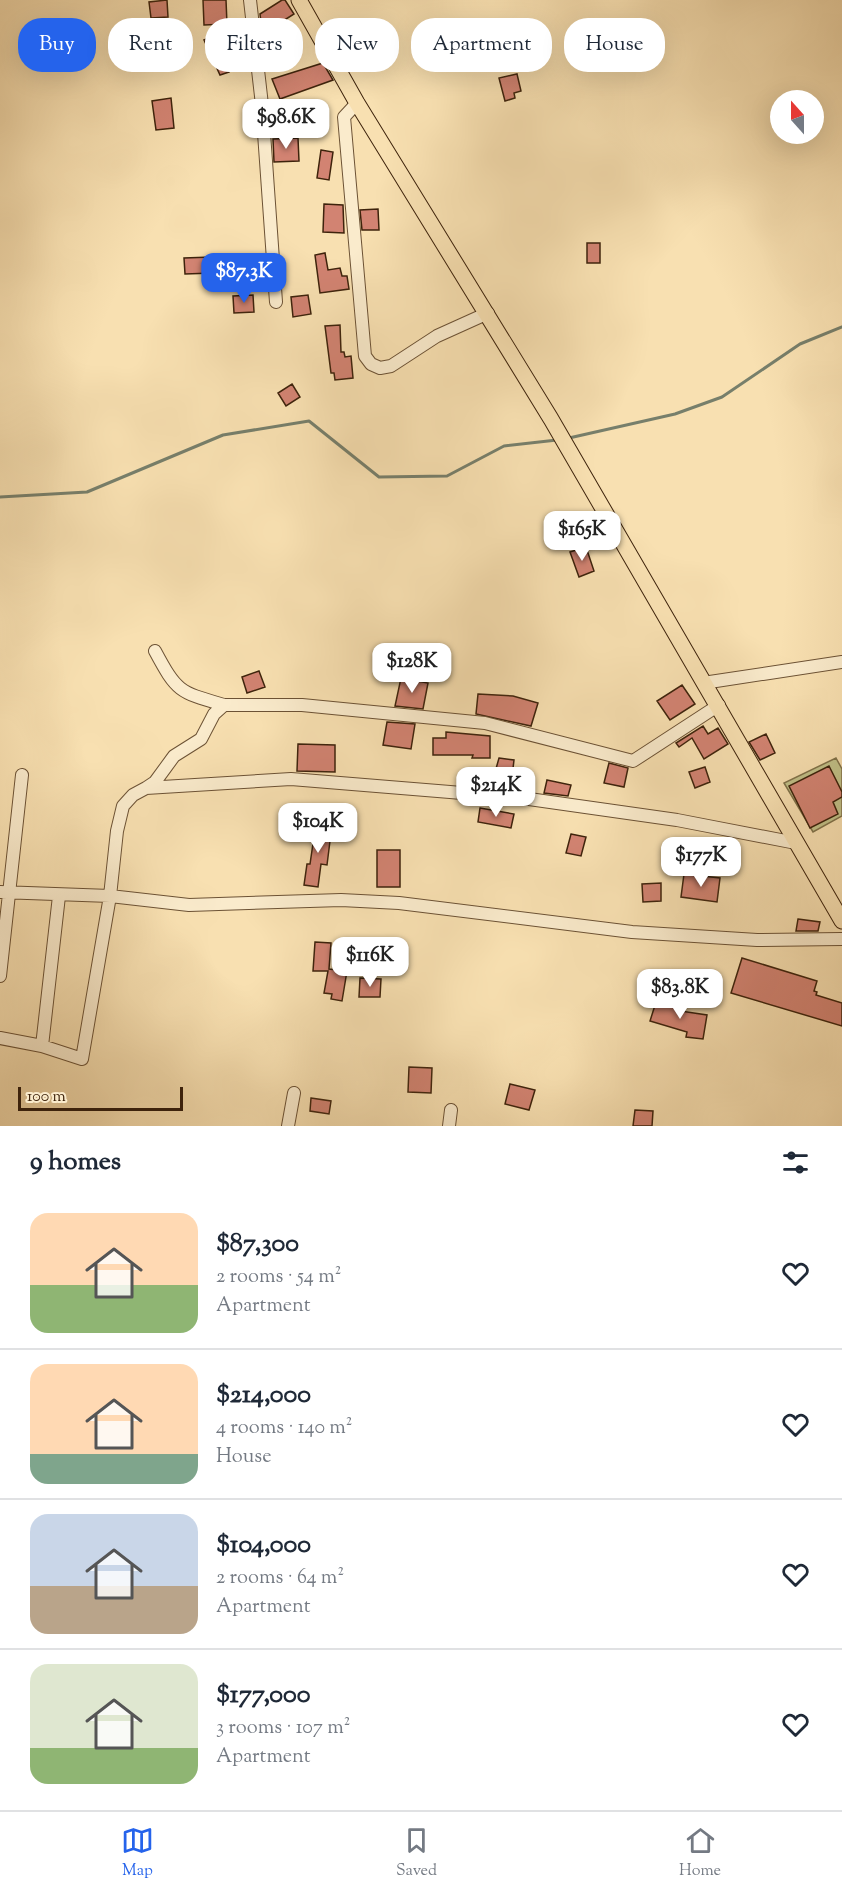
<!DOCTYPE html>
<meta charset="utf-8">
<style>
body{margin:0;font-family:"Sorts Mill Goudy",serif;background:#f6f6f7;color:#1f2937;height:100vh;display:flex;flex-direction:column;font-size:22px;white-space:nowrap}
*{box-sizing:border-box;margin:0}
p{font-size:20px;color:#747a83}
.icon{flex:none;width:33px;height:33px;fill:none;stroke:currentColor;stroke-width:2;stroke-linecap:round;stroke-linejoin:round}
.map{position:relative;height:1126px;overflow:hidden}
.drawer{display:flex;flex-direction:column;background:#fff;flex:1}
.drawer>*{flex:none}
.guide{position:absolute;left:18px;top:18px;width:807px;height:54px;display:flex;gap:12px}
.needle{width:39px;rotate:339deg}
.tools{position:absolute;left:770px;top:90px;display:grid;gap:12px}
.tools a{display:grid;place-items:center;width:54px;height:54px;border-radius:50%;background:#fff;box-shadow:0 6px 24px #0002;font-size:30px}
.scale{position:absolute;left:18px;bottom:15px;width:165px;box-sizing:border-box;padding-left:6px;border:3px solid #3e230c;border-top:0;font-size:16px;line-height:21px;white-space:nowrap;color:#3e230c;-webkit-text-stroke:4px #faebcc;paint-order:stroke}
.price{position:absolute;translate:-50% -51px;padding:0 14px;border-radius:12px;background:#fff;color:#222;font-size:20px;line-height:39px;filter:drop-shadow(0 2px 3px #0008)}
.price::after{content:'';position:absolute;left:50%;top:36px;width:18px;height:14px;margin-left:-9px;background:inherit;clip-path:polygon(0 0,100% 0,50% 100%)}
.price.current{background:#2563eb;color:#fff}
ul{padding:0;list-style:none}
li{display:flex;align-items:center;gap:18px;height:150px;padding:0 30px}
li+li{border-top:2px solid #e0e1e3}
li span{display:grid;place-items:center;flex:none;width:168px;height:120px;border-radius:18px;color:#555}
li>.icon{margin-inline-start:auto}
span .icon{width:72px;height:72px;fill:#fffc;stroke-width:1}
li b{font-size:26px}
h2{display:flex;justify-content:space-between;align-items:center;height:72px;padding:0 30px;font-size:26px}
.pill{padding:0 21px;border-radius:24px;background:#fff;box-shadow:0 6px 24px #0002;font-size:21px;line-height:54px}
.pill.current{background:#2563eb;color:#fff}
.dock{display:flex;justify-content:space-around;align-items:center;height:84px;border-top:2px solid #e0e1e3;background:#fff;font-size:16px;color:#747a83}
.dock a{display:grid;justify-items:center;gap:3px}
.dock .current{color:#2563eb}
.map>svg:first-child{display:block}
.green{fill:#c1c189;stroke:#80724a;stroke-width:1.5}
.lines{fill:none;stroke-linecap:round;stroke-linejoin:round}
.stream{stroke:#777f6b;stroke-width:3}
.building{fill:#d28372;stroke:#3e230c;stroke-width:1.5}
.minor-casing{stroke:#6c5235;stroke-width:14}
.major-casing{stroke:#3e230c;stroke-width:17}
.minor{stroke:#faebcc;stroke-width:12}
.major{stroke:#f8e0b1;stroke-width:15}
</style>
<div class="map">
<svg width="842" height="1126" viewBox="0 0 842 1126">
<rect width="100%" height="100%" fill="#f8e0b1"/>
<filter id="stains"><feTurbulence type="fractalNoise" baseFrequency=".00333" numOctaves="4"/><feColorMatrix values="0 0 0 0 .2 0 0 0 0 .09 0 0 0 0 .02 0 0 0 .5 -.17"/></filter>
<radialGradient id="worn" r=".72"><stop offset=".6" stop-color="#630" stop-opacity="0"/><stop offset="1" stop-color="#630" stop-opacity=".3"/></radialGradient>
<path class="green" d="M836,758L842,769V816L813,832L784,783Z"/>
<g class="lines">
<path class="stream" d="M569,438L675,414L722,397L800,344L842,327
M0,497L87,492L223,435L309,421L379,477L447,476L504,446L557,440"/>
</g>
<path class="building" d="M167,0L168,17L151,18L149,2Z
M203,0H226L227,24L204,25Z
M282,0H285L294,14L286,19L298,40L270,57L264,47L263,38L266,36L262,30L260,14Z
M227,31L237,55L224,60L229,72L220,75L204,40Z
M323,63L333,80L280,99L272,79Z
M517,74L521,91L514,93L515,98L505,101L499,78Z
M171,98L174,128L156,130L152,101Z
M298,138L299,161L274,162L273,139Z
M321,150L333,152L329,180L317,178Z
M324,204L343,205L344,233L323,232Z
M378,209L379,230H362L360,210Z
M587,243H600V263H587Z
M325,253L328,270L340,268L342,276H347L349,289L320,293L315,255Z
M212,257L213,273L185,274L184,258Z
M253,295L254,312L234,313L233,296Z
M308,295L311,314L293,317L291,297Z
M340,325L341,352H344L345,357L351,356L353,378L335,380L334,373H331L325,326Z
M292,384L300,397L286,406L278,393Z
M586,547L594,571L579,577L570,552Z
M387,658H404V673L387,674Z
M259,671L265,687L247,693L242,677Z
M401,678L428,683L423,709L395,706Z
M682,685L695,704L670,720L657,701Z
M478,694L513,696L538,703L531,726L476,714Z
M387,722L415,724L411,749L383,745Z
M703,726L708,734L718,728L728,744L704,759L692,738L679,747L676,743Z
M446,732L490,736V758H472L473,755H433V738H446Z
M766,734L775,753L760,760L749,742Z
M298,744L335,745V772L297,771Z
M499,758L514,760L511,785L492,783Z
M609,763L628,768L624,787L604,783Z
M829,766L842,792V797L833,802L838,814L810,828L789,786Z
M705,767L710,782L695,788L689,772Z
M547,780L571,785L568,796L544,793Z
M480,808L514,814L511,828L478,822Z
M316,823L332,825L327,865L321,864L318,887L304,885L307,864H310Z
M571,834L586,837L581,856L566,853Z
M377,850H400V887H377Z
M684,874L720,878L717,902L681,897Z
M661,883V901L643,902L642,884Z
M798,919L820,922L818,931H796Z
M315,942L331,943L329,969L347,971L342,1001L331,999L332,994L324,993L328,971H313Z
M742,958L817,981L814,991L817,992L816,995L842,1003V1026L731,993Z
M360,978L381,979L380,997H359Z
M656,1002L681,1009L680,1011L707,1015L703,1039L686,1037L687,1032L650,1021Z
M409,1067L432,1068L431,1093L408,1092Z
M510,1084L535,1090L529,1110L505,1104Z
M311,1098L331,1101L329,1114L310,1111Z
M635,1110L653,1111L652,1126H633Z"/>
<g class="lines">
<g class="minor-casing">
<path id="minor" d="M250,0L262,105L276,302
M357,103L344,117L365,356L371,364L380,368L391,366L437,336L488,313
M703,683L842,662
M224,705H302L485,723L633,761L719,705
M146,788L155,782L174,756L201,739L214,714L224,705C179,692 177,692 155,651
M0,892L110,896L189,905L341,900L399,903L632,932L757,940L842,939
M0,976L22,775
M0,1038L42,1046L82,1059L110,896L117,831L123,806L133,795L146,788L291,779L450,792L529,799L677,820L796,843
M42,1046L59,896
M288,1126L294,1093
M449,1126L451,1110"/>
</g>
<g class="major-casing">
<path id="major" d="M299,0L357,103L551,419L842,921"/>
</g>
<use href="#minor" class="minor"/>
<use href="#major" class="major"/>
</g>
<rect width="100%" height="100%" filter="url(#stains)"/>
<rect width="100%" height="100%" fill="url(#worn)"/>
</svg>
<div class="tools">
<a><svg class="needle" viewBox="-14 -14 28 28"><path d="M0-13l5 13h-10z" fill="#e53935"/><path d="M0 13l5-13h-10z" fill="#747a83"/></svg></a>
</div>
<div class="scale">100 m</div>
<b class="price" style="left:286px;top:150px">$98.6K</b>
<b class="price current" style="left:244px;top:304px">$87.3K</b>
<b class="price" style="left:582px;top:562px">$165K</b>
<b class="price" style="left:412px;top:694px">$128K</b>
<b class="price" style="left:496px;top:818px">$214K</b>
<b class="price" style="left:318px;top:854px">$104K</b>
<b class="price" style="left:701px;top:888px">$177K</b>
<b class="price" style="left:370px;top:988px">$116K</b>
<b class="price" style="left:680px;top:1020px">$83.8K</b>
<div class="guide">
<a class="pill current">Buy</a>
<a class="pill">Rent</a>
<a class="pill">Filters</a>
<a class="pill">New</a>
<a class="pill">Apartment</a>
<a class="pill">House</a>
</div>
</div>
<section class="drawer">
<h2>9 homes<svg class="icon" aria-label="filters" viewBox="0 0 24 24"><path d="M4 7h16M4 17h16"/><circle cx="9" cy="7" r="2"/><circle cx="15" cy="17" r="2"/></svg></h2>
<ul>
<li><span style="background:linear-gradient(#ffd9b3 60%,#8fb573 0)"><svg class="icon" aria-label="home" viewBox="0 0 24 24"><path d="M3 11l9-7 9 7M6 9v11h12V9"/></svg></span><div><b>$87,300</b><p>2 rooms · 54 m²</p><p>Apartment</p></div><svg class="icon" aria-label="heart" viewBox="0 0 24 24"><path d="M12 20l-8-8c-3-5 5-10 8-4 3-6 11-1 8 4z"/></svg></li>
<li><span style="background:linear-gradient(#ffd9b3 75%,#7fa58c 0)"><svg class="icon" aria-label="home" viewBox="0 0 24 24"><path d="M3 11l9-7 9 7M6 9v11h12V9"/></svg></span><div><b>$214,000</b><p>4 rooms · 140 m²</p><p>House</p></div><svg class="icon" aria-label="heart" viewBox="0 0 24 24"><path d="M12 20l-8-8c-3-5 5-10 8-4 3-6 11-1 8 4z"/></svg></li>
<li><span style="background:linear-gradient(#c9d6e8 60%,#b9a48a 0)"><svg class="icon" aria-label="home" viewBox="0 0 24 24"><path d="M3 11l9-7 9 7M6 9v11h12V9"/></svg></span><div><b>$104,000</b><p>2 rooms · 64 m²</p><p>Apartment</p></div><svg class="icon" aria-label="heart" viewBox="0 0 24 24"><path d="M12 20l-8-8c-3-5 5-10 8-4 3-6 11-1 8 4z"/></svg></li>
<li><span style="background:linear-gradient(#dfe7d0 70%,#8fb573 0)"><svg class="icon" aria-label="home" viewBox="0 0 24 24"><path d="M3 11l9-7 9 7M6 9v11h12V9"/></svg></span><div><b>$177,000</b><p>3 rooms · 107 m²</p><p>Apartment</p></div><svg class="icon" aria-label="heart" viewBox="0 0 24 24"><path d="M12 20l-8-8c-3-5 5-10 8-4 3-6 11-1 8 4z"/></svg></li>
</ul>
</section>
<nav class="dock">
<a class="current"><svg class="icon" aria-label="map" viewBox="0 0 24 24"><path d="M3 6l6-2 6 2 6-2v14l-6 2-6-2-6 2zM9 4v14M15 6v14"/></svg>Map</a>
<a><svg class="icon" aria-label="saved" viewBox="0 0 24 24"><path d="M7 4h10v16l-5-4-5 4z"/></svg>Saved</a>
<a><svg class="icon" aria-label="home" viewBox="0 0 24 24"><path d="M3 11l9-7 9 7M6 9v11h12V9"/></svg>Home</a>
</nav>
